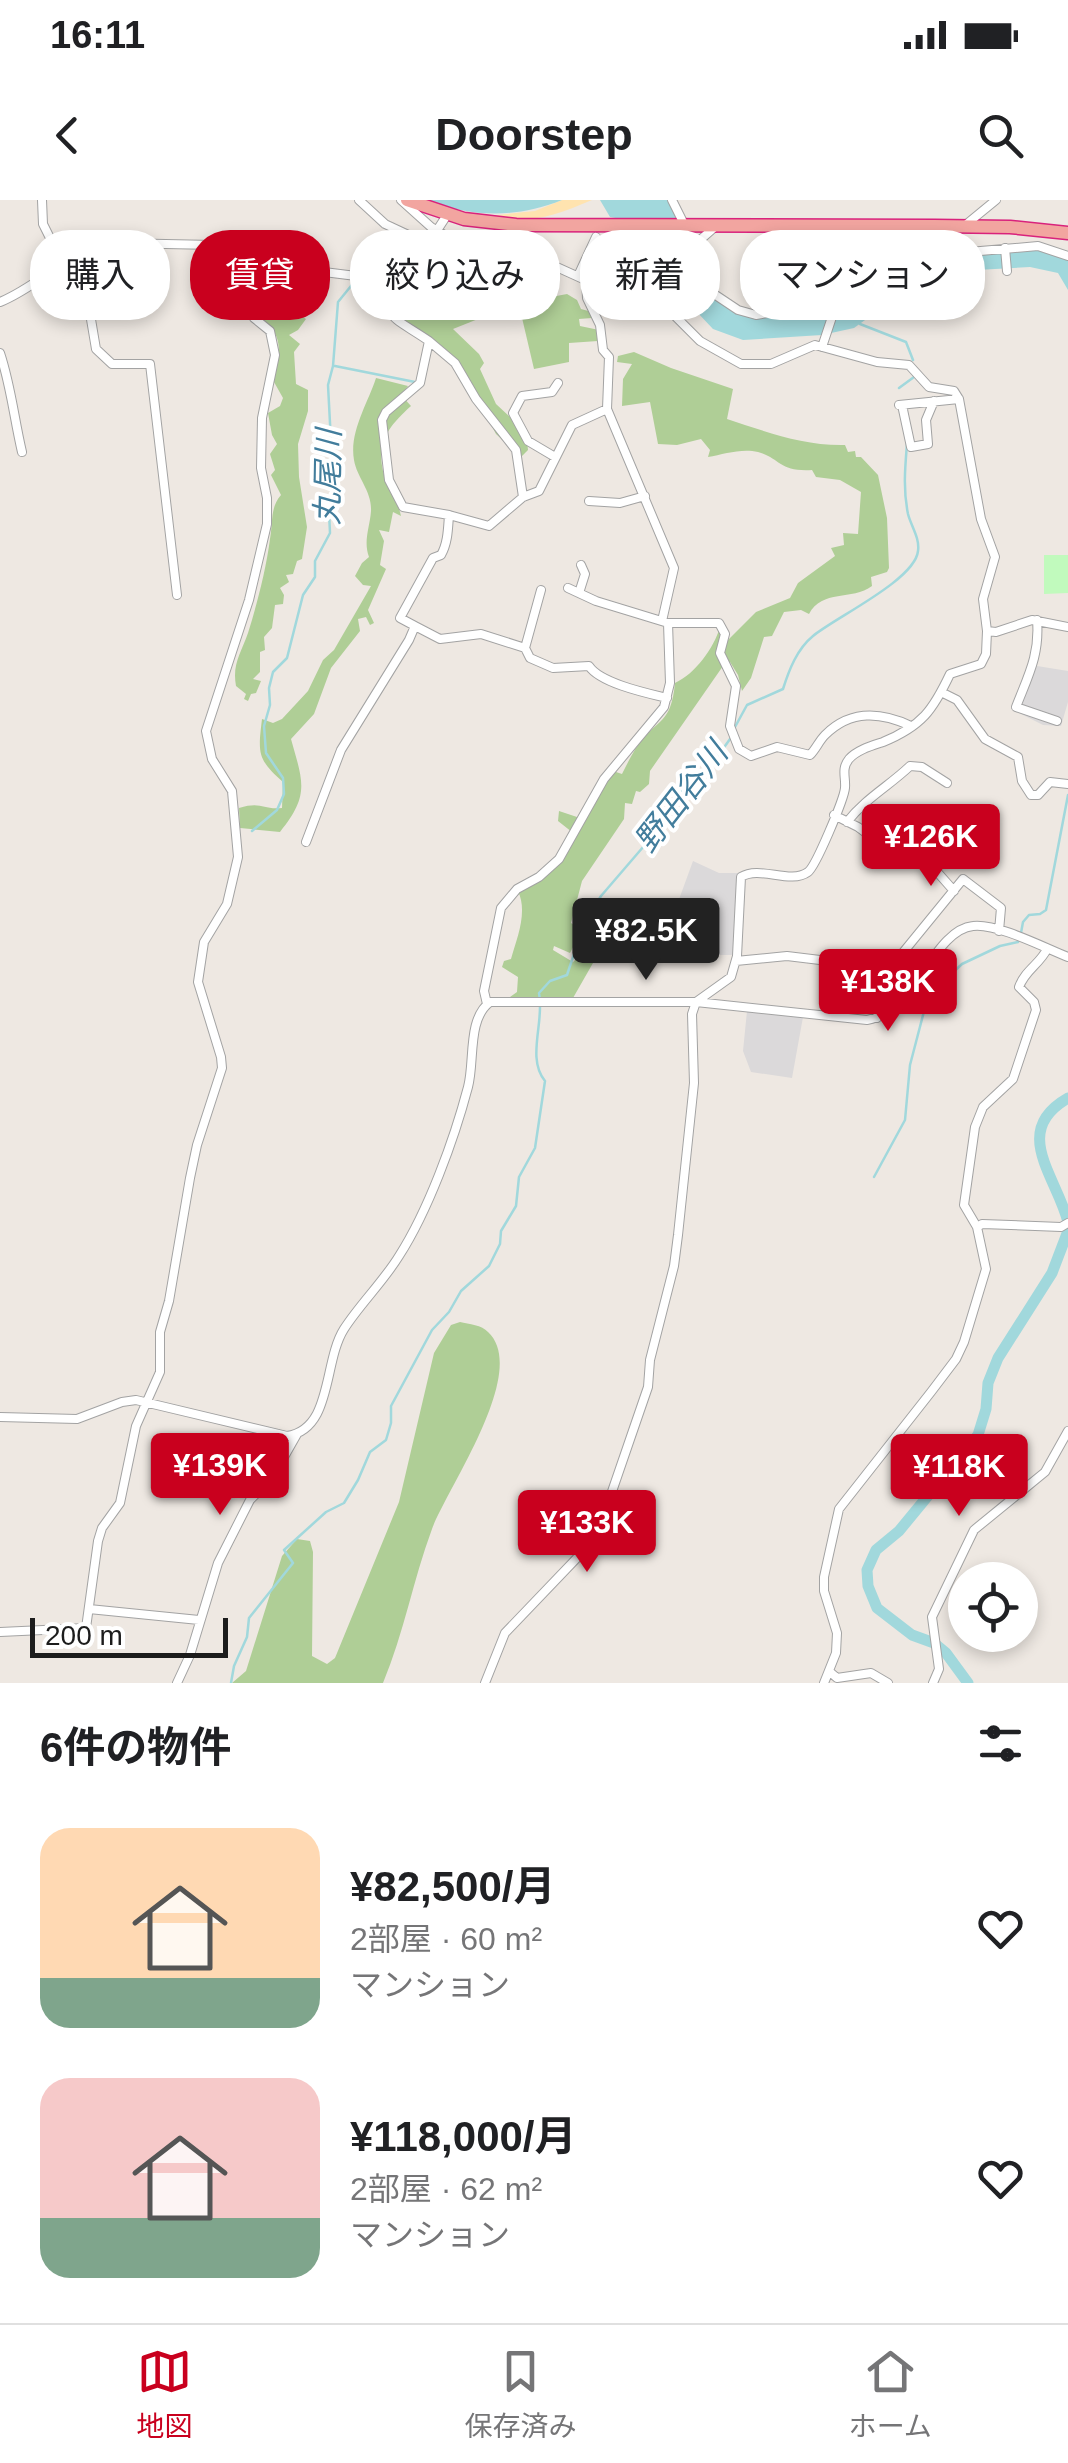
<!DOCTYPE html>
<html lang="ja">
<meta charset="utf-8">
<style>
body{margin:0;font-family:Arial,"Noto Sans JP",sans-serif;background:#f2f2f2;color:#202124;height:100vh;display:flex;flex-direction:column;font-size:38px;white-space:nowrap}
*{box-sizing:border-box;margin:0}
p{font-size:32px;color:#757577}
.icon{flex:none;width:55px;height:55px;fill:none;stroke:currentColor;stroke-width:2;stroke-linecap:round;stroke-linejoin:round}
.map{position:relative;height:1483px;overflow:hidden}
.sheet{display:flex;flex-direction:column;background:#fff;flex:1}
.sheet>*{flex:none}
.top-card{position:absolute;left:30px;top:30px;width:1010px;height:90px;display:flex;gap:20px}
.tools{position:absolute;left:948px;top:1362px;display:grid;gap:20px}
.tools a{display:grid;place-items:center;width:90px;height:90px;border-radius:50%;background:#fff;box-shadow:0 5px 15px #0003;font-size:50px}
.scale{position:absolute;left:30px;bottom:25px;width:198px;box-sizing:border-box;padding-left:10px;border:5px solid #1c1c1c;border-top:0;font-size:28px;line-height:35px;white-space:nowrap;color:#1c1c1c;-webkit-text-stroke:8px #fff;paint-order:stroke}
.price{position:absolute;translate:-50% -85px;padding:0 22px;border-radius:10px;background:#c9001e;color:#fff;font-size:32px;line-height:65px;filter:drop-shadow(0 2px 5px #0008)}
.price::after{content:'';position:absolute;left:50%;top:60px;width:30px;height:22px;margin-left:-15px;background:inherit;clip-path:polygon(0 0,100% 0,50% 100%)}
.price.current{background:#222;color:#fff}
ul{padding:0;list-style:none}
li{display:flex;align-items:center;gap:30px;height:250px;padding:0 40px}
li span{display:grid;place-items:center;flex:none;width:280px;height:200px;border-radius:30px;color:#555}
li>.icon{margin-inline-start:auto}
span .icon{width:120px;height:120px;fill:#fffc;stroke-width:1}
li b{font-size:42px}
h2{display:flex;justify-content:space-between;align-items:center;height:120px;padding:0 40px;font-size:42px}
.chip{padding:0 35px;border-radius:40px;background:#fff;box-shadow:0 5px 15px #0003;font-size:35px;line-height:90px}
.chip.current{background:#c9001e;color:#fff}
.status{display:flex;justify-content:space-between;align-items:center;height:70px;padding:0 50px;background:#fff;direction:ltr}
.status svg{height:28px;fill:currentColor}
header{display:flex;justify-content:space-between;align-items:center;height:130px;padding:0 40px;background:#fff;font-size:45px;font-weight:800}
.tabs{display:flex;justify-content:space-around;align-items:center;height:140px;border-top:2px solid #e0e0e0;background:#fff;font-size:28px;color:#757577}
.tabs a{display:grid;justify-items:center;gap:5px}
.tabs .current{color:#c9001e}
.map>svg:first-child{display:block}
.residential{fill:#dbd9da}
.forest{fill:#afce96}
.sand{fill:#ffe3af}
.park{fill:#c1fabd}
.water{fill:#a1d8dc}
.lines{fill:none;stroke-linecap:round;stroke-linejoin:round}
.stream{stroke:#a1d8dc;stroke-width:2.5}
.river{stroke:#a1d8dc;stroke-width:11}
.minor-casing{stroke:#a3a3a3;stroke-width:10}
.trunk-casing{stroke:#d9227c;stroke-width:15}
.minor{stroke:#fff;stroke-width:8}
.trunk{stroke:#f2a5a0;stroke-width:12}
.labels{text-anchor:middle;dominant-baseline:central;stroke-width:8;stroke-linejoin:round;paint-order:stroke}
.water-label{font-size:32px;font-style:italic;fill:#427d9c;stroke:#fff}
</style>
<div class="status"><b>16:11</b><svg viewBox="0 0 49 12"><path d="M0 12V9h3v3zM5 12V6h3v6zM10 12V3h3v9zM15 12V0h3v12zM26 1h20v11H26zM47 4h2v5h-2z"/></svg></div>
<header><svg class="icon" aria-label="back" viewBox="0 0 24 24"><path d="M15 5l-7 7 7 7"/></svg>Doorstep<svg class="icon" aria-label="search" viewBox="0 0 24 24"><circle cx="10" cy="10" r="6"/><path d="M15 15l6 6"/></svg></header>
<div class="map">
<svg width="1068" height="1483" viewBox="0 0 1068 1483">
<rect width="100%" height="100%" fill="#eee8e2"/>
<path class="residential" d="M1037,466L1068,471V502L1061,526L1043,525L1021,514L1018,508Z
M693,661L719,673H739L734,755H691L689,742L672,729L670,724Z
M747,811L803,817L792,878L751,872L743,851Z"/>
<path class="forest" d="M238,31L264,35L275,47L269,56L263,50L258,68L269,69L270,82L256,87L277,96L275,80L298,76V99L302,109L299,114L306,119L298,130L289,135L300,144L294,152L296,184L308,190V211L298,244L299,277L307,327L302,359L297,361L293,374L286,375L289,382L280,388L284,395L283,404L275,405L272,428L264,437L265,450L260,452V472L253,479L261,481L256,493L251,494L248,501L244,499L246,494L236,486C232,464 241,453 248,433C257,404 266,370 270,339C273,323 270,307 281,295L271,275L275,270L270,254L277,244L272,235L268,213L280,206L283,198L274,182C276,163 286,142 269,126C262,120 255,118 253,108C249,95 257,89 244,79L248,66L246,54L235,45Z
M448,53L500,83L505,81L524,87L538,84L536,94L546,98L567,94L577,100L581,109L592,112V118L579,119L580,126L599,130L598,141L569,143V162L534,169L519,105L509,100L501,107H490L483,117L453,129L479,154L484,163L480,169L496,204L526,232L528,250L521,257L496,234L457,161L392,111L391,94L447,96V84L436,80L432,66L435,60L447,59Z
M634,152L671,168L733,189L727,219C767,232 803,246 845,245L848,252L855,251L856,257H861L878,275L887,318L889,368L887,372L871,377L872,386C852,401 822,389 809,414L801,410L784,412L772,436L764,437L751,478L742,491L738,475L730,462L723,466L650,571L649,584L640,592L636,591L632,604L625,603L624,619L582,681L571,723L582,730L570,753L554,746L553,750L573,762L579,756L585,757L601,749L573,798L510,797L517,792L518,777L502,767L504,761L511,759C517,738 528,712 518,691L561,659L577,636L558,621L559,611L586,620L613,571L622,574C627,564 632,554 638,545C659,517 671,524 675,483C695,474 714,448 720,427L727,441L756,412L790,398L798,383L835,356L831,348L844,345L843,333L858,334L861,292L840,280L816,277L812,270C779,272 780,258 758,252C742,248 724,254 708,257L710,250L701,239L677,245L658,244L650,202L622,206L623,179L632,164L617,162L618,156Z
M376,178L408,186L401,195L411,206C384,230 373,249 388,286C392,296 399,305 401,316L393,312L389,332L379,330L384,341L380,365L386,369L368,410L374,423L370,425L366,417L358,419L360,431L331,468L314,514L291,539C303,582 310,595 280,632L240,628L239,608C262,601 262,610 282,608L283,582C257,559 258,553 262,519L273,523L282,519L308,491L323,460L334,450L371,386L363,385L355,376L362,363L369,357C363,341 370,327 371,311C372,291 357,278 354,260C349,232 368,203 376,178Z
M460,1122C469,1124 482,1125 488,1132C530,1171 447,1288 432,1329C413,1380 404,1433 383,1483H232L246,1471L282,1356L297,1339L310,1341L313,1352L312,1456L327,1464L335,1458L399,1302L434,1153L451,1125Z"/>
<path class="sand" d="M562,0H592C552,17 531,24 488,16L535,11Z"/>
<path class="park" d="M1044,355H1068V393L1044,394Z"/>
<path class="water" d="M424,0H562C514,19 473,17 424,0Z
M600,0H669C700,76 700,129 799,114C821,110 847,110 867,100C888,89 904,71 925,61C947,51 1005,52 1032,49L1048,51L1068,60V90L1058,73L1030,67L940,72L926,76L854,128L822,135L743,140L713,129L630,41L626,44L641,63L632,70L614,73L610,63L605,69L596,68L602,51L622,31L621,19L610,17Z"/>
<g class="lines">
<path class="stream" d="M415,52L432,31
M360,74L404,58
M860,124L906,142L913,160
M335,166L415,182
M899,188L914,177
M735,527L747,505L783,489C789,470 797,449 813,436C836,417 915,380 918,351C920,338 911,326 908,314C903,290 905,268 907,244
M252,631L277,610L284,594L283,578L266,553L264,526L270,505L269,488L273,472L287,458L303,395L315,377V361L330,333L329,312L334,299L328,185L333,166L338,102L355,81
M1021,733L1023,722L1029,715L1040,714L1046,710L1068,595
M874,977L905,920L910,865L928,796L962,764L1000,746L1018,742
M231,1483L234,1466L247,1437L249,1418L293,1363L284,1350L326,1312L344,1303L358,1280L370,1252L386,1240L391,1223V1206L432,1130L449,1112L461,1091L489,1066L500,1044L501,1031L516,1006L519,977L535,948L545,881C526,858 545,821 539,793L550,781L567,775L575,751L595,720L596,704L601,696L656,632L672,600L680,594L686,581L713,563L730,539"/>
<path class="river" d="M1068,898C1010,931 1057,977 1068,1022
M968,1483L946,1453L934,1443L912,1435L877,1408L868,1386L867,1370L876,1350L899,1331L978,1235L986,1209L988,1183L998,1158L1052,1073L1068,1031"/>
<g class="minor-casing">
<path id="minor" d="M42,0L43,24L62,62
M359,0L385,24L430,45
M401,0L431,27L458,43L528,54L603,88L660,108L672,113L700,141L741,164H771L815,145L877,162L909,165L929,187L954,191L959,199L981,319L995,357L983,399L987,431L986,454L981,464L950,474C933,510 922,526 883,542C871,546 857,550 849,559C841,569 846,577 845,588C844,599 816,666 808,672C790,685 760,665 741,677L737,756L731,777L696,802L692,814L694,883L678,1035L674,1066L650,1160L648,1187L596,1338L505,1433L485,1483
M672,0L685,26
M716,26L692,47V53L714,94L738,110L756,115L852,99L924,52L933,40L935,26
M963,27L996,0
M1005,48L1007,71
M924,52L934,55L1038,46L1068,56
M80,54L96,149L112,164H150L177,395
M578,76L596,37
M586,80L587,98L600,125L603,150L609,157L607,209L674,368L662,421
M0,102C42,85 71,47 117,43L214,45L236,49L252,63L364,77L388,71L423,52L447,15
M429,141L455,163L476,199L516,250L523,297
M822,147L837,102
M0,153C11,186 14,218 22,252
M899,205L959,199
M902,205L911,247L928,244L926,220L934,201
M555,257L528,241L513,213L522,196L552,192L558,183
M589,301L620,303L645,296
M449,315L489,326L523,297L539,291L572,225L607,209
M568,388L596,401L668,423H719L725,434L720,453L736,486L730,526L739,549L751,556L777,547L810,555C816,549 819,541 825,535C851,509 881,512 911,526
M541,390L525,448L530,458L553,468L589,466C600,483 646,493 667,498
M579,393L585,374L581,365
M1037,420C1040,455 1028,476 1016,507L1057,521
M415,426L440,439L481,434L525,448
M987,431L996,432L1032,420L1068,427
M943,493L957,500L985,539L1018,557L1022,581L1031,595H1038L1050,582L1068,584
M834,615L858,627L881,644L923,656L954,691
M847,622C866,598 889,586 910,566L922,567L947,583
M306,642L341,550L409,440L415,426L400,418L433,358L441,355C448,343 448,328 449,315L403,307L389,280L382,220L386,212L420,183L429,141C388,113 386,123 388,71
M736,761L787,756L861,765L886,773
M487,804L484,791L501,708L517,689L539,677L559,659L604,579L664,507L670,483L668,423
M877,818L883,777L963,679L1001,708L999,731
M977,1027L982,1024L1061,1027L1068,1023
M0,1217L77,1219L122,1202L136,1200L287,1236C333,1229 323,1162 344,1129C360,1104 383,1082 399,1056C428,1011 454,940 468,887C475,861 467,819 490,802H696L867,820C915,812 933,730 973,726C997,723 1045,748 1068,757
M89,1409L199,1420
M0,1432L86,1428L98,1341L102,1328L120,1303L136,1226L160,1172V1132L169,1101L190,978L197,945L222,868L221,857L198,782L204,742L227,704L238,657L232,591L212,559L206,531L249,400L267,324V298L261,268L262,218L275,155L270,131L254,118L234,82L223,47
M830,1472L837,1478L871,1473L888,1483
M177,1483L190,1455L218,1363L250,1300L272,1278L297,1234
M824,1483L836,1453L837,1433L824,1391V1377L839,1309L931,1192L956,1159L964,1142L986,1069L977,1027L964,1005L975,927L983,907L1013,879L1036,810L1034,802L1019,787C1025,770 1040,764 1047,749
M933,1483L939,1469L932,1417L974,1330L1045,1272L1068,1231"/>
</g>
<g class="trunk-casing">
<path id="trunk" d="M407,0L464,19L516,25L935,26L1010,27L1068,33"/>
</g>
<use href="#minor" class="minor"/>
<use href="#trunk" class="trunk"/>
</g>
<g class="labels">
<g class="water-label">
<text transform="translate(328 277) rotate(-89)">丸尾川</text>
<text transform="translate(681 597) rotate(-52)">野田谷川</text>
</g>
</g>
</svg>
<div class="tools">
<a><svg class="icon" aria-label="locate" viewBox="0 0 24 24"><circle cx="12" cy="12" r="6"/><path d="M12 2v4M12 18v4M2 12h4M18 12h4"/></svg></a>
</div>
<div class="scale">200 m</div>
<b class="price" style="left:931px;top:689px">¥126K</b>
<b class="price current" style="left:646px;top:783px">¥82.5K</b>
<b class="price" style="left:888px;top:834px">¥138K</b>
<b class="price" style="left:220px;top:1318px">¥139K</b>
<b class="price" style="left:959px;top:1319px">¥118K</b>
<b class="price" style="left:587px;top:1375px">¥133K</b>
<div class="top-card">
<a class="chip">購入</a>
<a class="chip current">賃貸</a>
<a class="chip">絞り込み</a>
<a class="chip">新着</a>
<a class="chip">マンション</a>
</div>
</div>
<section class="sheet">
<h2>6件の物件<svg class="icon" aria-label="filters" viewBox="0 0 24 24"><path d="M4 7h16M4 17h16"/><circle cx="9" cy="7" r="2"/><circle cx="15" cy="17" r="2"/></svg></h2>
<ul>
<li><span style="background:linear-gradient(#ffd9b3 75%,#7fa58c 0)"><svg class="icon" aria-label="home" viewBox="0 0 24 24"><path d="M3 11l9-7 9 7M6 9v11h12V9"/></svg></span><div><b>¥82,500/月</b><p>2部屋 · 60 m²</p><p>マンション</p></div><svg class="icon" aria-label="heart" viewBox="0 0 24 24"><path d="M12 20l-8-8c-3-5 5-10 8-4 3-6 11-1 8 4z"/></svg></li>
<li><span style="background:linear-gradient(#f6c9c9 70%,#7fa58c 0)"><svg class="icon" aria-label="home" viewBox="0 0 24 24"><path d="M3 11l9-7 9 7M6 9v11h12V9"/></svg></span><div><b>¥118,000/月</b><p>2部屋 · 62 m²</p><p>マンション</p></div><svg class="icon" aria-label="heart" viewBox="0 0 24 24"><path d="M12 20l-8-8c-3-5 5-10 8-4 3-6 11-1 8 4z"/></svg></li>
</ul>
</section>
<nav class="tabs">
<a class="current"><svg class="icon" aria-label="map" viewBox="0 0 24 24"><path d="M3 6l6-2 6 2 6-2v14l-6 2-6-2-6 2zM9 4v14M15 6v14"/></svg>地図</a>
<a><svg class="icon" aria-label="saved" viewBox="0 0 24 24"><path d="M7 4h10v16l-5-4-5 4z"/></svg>保存済み</a>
<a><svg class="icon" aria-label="home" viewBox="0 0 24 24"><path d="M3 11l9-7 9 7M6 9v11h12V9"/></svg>ホーム</a>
</nav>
